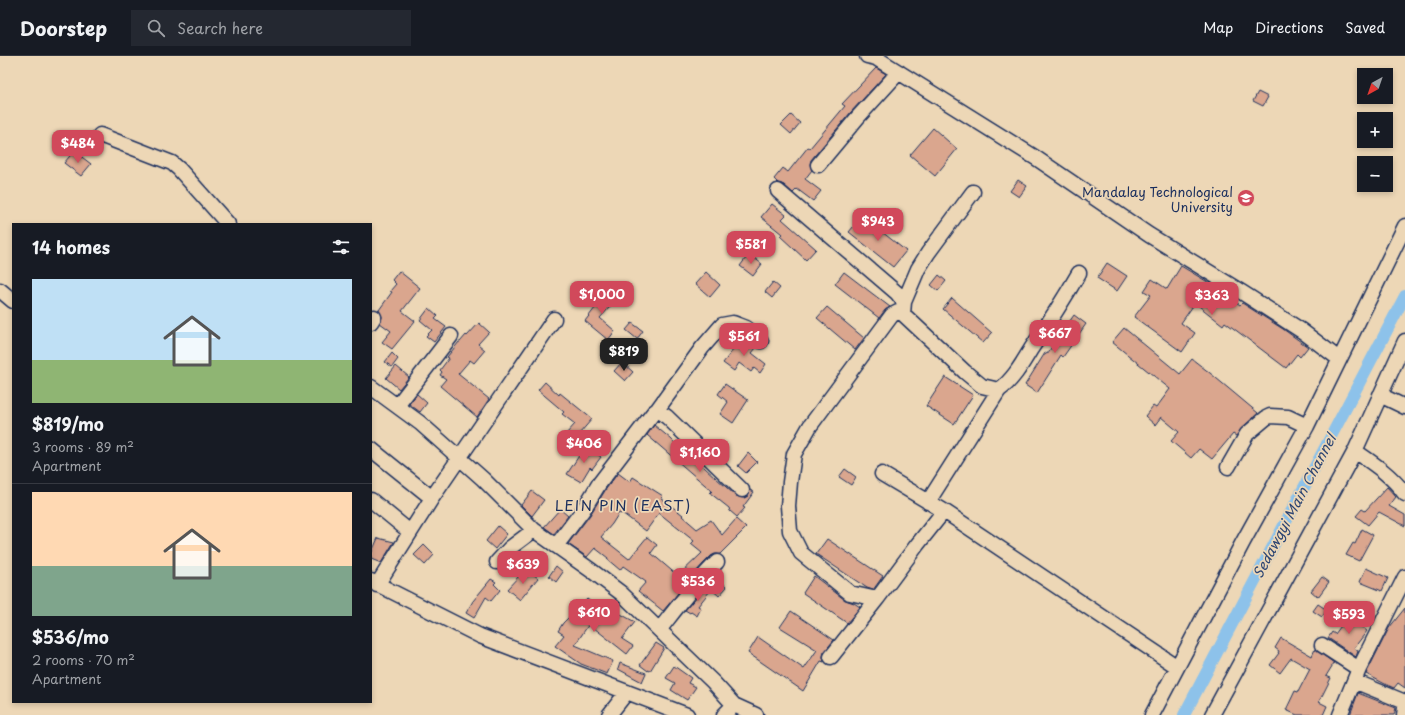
<!DOCTYPE html>
<meta charset="utf-8">
<style>
body{margin:0;font-family:"Playpen Sans",sans-serif;background:#242831;color:#f1f3f6;height:100vh;display:flex;flex-direction:column;font-size:15px;white-space:nowrap}
*{box-sizing:border-box;margin:0}
p{font-size:13px;color:#9ea1a6}
.icon{flex:none;width:22px;height:22px;fill:none;stroke:currentColor;stroke-width:2;stroke-linecap:round;stroke-linejoin:round}
.map{position:relative;flex:1;overflow:hidden}
.sheet{position:absolute;left:12px;top:167px;width:360px;height:480px;display:flex;flex-direction:column;background:#171b24;border-radius:0px;box-shadow:0 2px 6px #0003}
.sheet>*{flex:none}
.needle{width:26px;rotate:220deg}
.controls{position:absolute;left:1357px;top:12px;display:grid;gap:8px}
.controls a{display:grid;place-items:center;width:36px;height:36px;border-radius:0px;background:#171b24;box-shadow:0 2px 6px #0003;font-size:20px}
.price{position:absolute;translate:-50% -34px;padding:0 9px;border-radius:8px;background:#d1495b;color:#fff;font-size:13px;line-height:26px;filter:drop-shadow(0 1px 2px #0008)}
.price::after{content:'';position:absolute;left:50%;top:24px;width:12px;height:9px;margin-left:-6px;background:inherit;clip-path:polygon(0 0,100% 0,50% 100%)}
.price.current{background:#222;color:#fff}
ul{padding:0;list-style:none}
li{display:grid;align-content:center;gap:8px;height:212px;padding:0 20px}
li+li{border-top:1px solid #363941}
li span{display:grid;place-items:center;height:124px;border-radius:0px;color:#555}
li>.icon{margin-inline-start:auto}
span .icon{width:72px;height:72px;fill:#fffc;stroke-width:1}
li b{font-size:17px}
h2{display:flex;justify-content:space-between;align-items:center;height:48px;padding:0 20px;font-size:17px}
header{display:flex;align-items:center;gap:24px;box-sizing:border-box;height:56px;padding:0 20px;background:#171b24;border-bottom:1px solid #363941}
header strong{font-size:19px}
nav{display:flex;gap:22px;margin-inline-start:auto;font-size:14px}
.search{width:280px;height:36px;background:#242831;display:flex;align-items:center;gap:10px;box-sizing:border-box;padding:0 14px;border-radius:0px;color:#9ea1a6;font-size:15px}
.map>svg:first-child{display:block}
.lines{fill:none;stroke-linecap:round;stroke-linejoin:round}
.canal{stroke:#8dc2ea;stroke-width:12}
.building{fill:#daa68e;stroke:#1b2f5e;fill-rule:evenodd}
.minor-casing{stroke:#1b2f5e;stroke-width:17}
.minor{stroke:#edd7b6;stroke-width:14}
.labels{text-anchor:middle;dominant-baseline:central;stroke-width:3.5;stroke-linejoin:round;paint-order:stroke}
.poi-label{font-size:13px;fill:#1b2f5e;stroke:#edd7b6;text-anchor:end}
.water-label{font-size:14px;font-style:italic;fill:#2c4573;stroke:#edd7b6}
.quarter-label{font-size:15px;letter-spacing:1px;fill:#1b2f5e;stroke:#edd7b6}
</style>
<header>
<strong>Doorstep</strong>
<div class="search"><svg class="icon" aria-label="search" viewBox="0 0 24 24"><circle cx="10" cy="10" r="6"/><path d="M15 15l6 6"/></svg>Search here</div>
<nav><a>Map</a><a>Directions</a><a>Saved</a></nav>
</header>
<div class="map">
<svg width="1405" height="659" viewBox="0 0 1405 659">
<rect width="100%" height="100%" fill="#edd7b6"/>
<filter id="ink" filterUnits="userSpaceOnUse"><feTurbulence type="fractalNoise" baseFrequency=".025" numOctaves="2"/><feDisplacementMap in="SourceGraphic" scale="8" xChannelSelector="R" yChannelSelector="G"/><feConvolveMatrix kernelMatrix="1 2 1 2 8 2 1 2 1" color-interpolation-filters="sRGB"/></filter>
<g filter="url(#ink)">
<g class="lines">
<path class="canal" d="M1184,659L1405,240"/>
</g>
<path class="building" d="M876,12L886,18L851,56L811,104L810,108L812,114L805,123L821,135L813,145L797,133L793,137L784,129L778,127L774,123L783,112L788,116L808,91L810,92L845,50L842,48Z
M1258,36L1268,41L1263,50L1253,45Z
M791,59L800,67L791,78L781,69Z
M933,72L957,93L935,120L910,99Z
M74,95L91,108L81,120L64,107Z
M1018,124L1027,130L1019,141L1010,135Z
M772,148L786,159L782,163L816,193L806,204L780,180L782,178L761,161Z
M862,160L906,195L893,211L849,176Z
M749,198L762,208L753,220L740,210Z
M1107,207L1127,220L1117,235L1097,222Z
M1181,210L1216,231L1240,249L1242,247L1283,273L1308,291L1300,301L1297,298L1286,312L1225,266L1223,269L1195,247L1181,267L1195,277L1182,296L1134,261L1151,239L1144,235L1152,223L1167,233Z
M399,215L420,232L402,255L415,265L392,293L382,286L391,275L380,267L382,261L379,254L392,236L390,235L396,228L392,224Z
M706,216L720,229L710,241L695,228Z
M844,216L890,251L885,254L879,262L835,228Z
M939,219L946,225L938,235L931,229Z
M773,226L780,232L772,242L765,236Z
M608,234L618,242L600,262L615,275L608,284L585,265L599,247L597,246Z
M952,242L992,277L983,287L943,253Z
M827,251L864,282L855,294L817,262Z
M429,252L438,260L435,263L446,271L434,286L426,280L432,274L420,264Z
M1074,259L1086,268L1063,301L1061,299L1037,337L1025,329L1045,297L1047,298Z
M479,267L489,276L478,288L485,294L474,307L470,304L458,318L489,343L477,361L440,330L446,323L440,319L442,316L440,314L449,302L447,301L459,286H460L466,279L467,280Z
M632,267L643,275L637,283L626,274Z
M1124,272L1180,318L1192,303L1210,317L1258,357L1242,372L1236,380L1233,378L1212,403L1199,393L1191,402L1171,385L1179,376L1161,361L1155,369L1145,360L1153,350L1156,352L1170,333L1112,286Z
M743,281L756,292L752,297L766,308L760,317L754,312L751,316L739,307L734,315L723,307Z
M392,297L398,303L392,311L385,306Z
M622,306L633,316L625,325L614,315Z
M396,310L409,321L399,333L386,322Z
M945,321L973,339L954,368L926,350Z
M545,326L559,339L560,337L592,363L573,385L566,378L575,368L562,358L564,356L538,334Z
M725,328L748,344L733,367L720,358L728,346L718,338Z
M417,338L427,347L420,356L409,348Z
M654,369L671,383L692,405L694,402L736,440L744,442L748,440L750,434L754,436L743,451L745,452L737,461L730,455L729,452L710,437L712,435L647,379Z
M586,389L601,401L592,413L590,411L581,426L567,418Z
M748,397L757,406L746,417L738,410Z
M845,413L856,421L851,429L839,421Z
M618,417L630,426L633,421L663,440L661,442L683,459L682,460L697,473L711,464L722,479L736,463L746,472L720,498H715L711,500L703,508L663,555L638,535L646,526L623,510L620,514L607,503L608,502L595,492L587,501L568,488L590,459L606,433ZM619,457L621,458L622,457L646,475L659,457L694,485L691,488L702,497L678,520L651,497L657,489L647,481L629,503L601,481L612,468Z
M1387,431L1396,441L1389,450L1405,459V470L1379,456L1368,469L1356,460L1362,453L1365,455Z
M532,435L544,444L532,460L521,449Z
M560,453L568,460L554,478L544,471Z
M498,470L507,478L495,493L486,485Z
M1362,473L1373,479L1359,505L1346,499L1353,487L1355,488Z
M378,482L394,486L381,507L371,503V498Z
M827,483L883,520L873,534L867,532L816,498Z
M424,489L434,499L425,509L414,499Z
M556,510L563,516L556,526L549,520Z
M1366,512L1388,522L1382,535L1360,526Z
M528,514L538,522L520,544L507,533L520,519L522,520Z
M814,520L845,544L854,547L860,551L847,567L803,537Z
M1322,521L1329,526L1318,541L1311,535Z
M491,523L496,526L494,528L500,534L491,545L486,541L474,562L466,557L473,545Z
M719,523L727,531L719,540L710,532Z
M706,530L710,535L698,550L701,552L697,560L691,556L690,557L685,554Z
M587,543L602,554L610,545L620,553L617,556L635,566L622,583L633,590L627,598L589,568L575,589L613,605L607,618L581,608L555,590L564,579L558,575L563,567Z
M1318,548L1327,554L1322,561L1313,555Z
M1405,552V632L1398,627L1394,632L1385,628L1366,618L1389,572Z
M791,555L834,584L824,596L823,600L824,606L821,605L803,635L748,597L758,581L804,613L817,594L780,571Z
M1349,559L1361,568L1359,569L1367,575L1354,592L1358,595L1356,601L1328,582L1332,576L1335,578Z
M1281,582L1312,600L1315,593L1334,607L1326,620L1331,622L1319,646L1327,650L1323,659H1297L1286,654L1295,635L1298,636L1310,613L1291,602L1280,617L1270,609L1279,597H1278L1279,595L1275,592Z
M656,587L664,592L650,615L648,614V615L640,609Z
M620,607L646,617L642,626L618,613Z
M674,610L691,622L688,627L696,631L687,644L671,634L675,627L666,622Z
M1358,637L1396,652L1394,659H1350Z"/>
<g class="lines">
<g class="minor-casing">
<path id="minor" d="M867,0L876,2L1036,102L1149,179L1243,237L1302,275L1339,303
M100,79L172,107L179,113L228,168
M818,109L858,61L899,16
M778,135L897,237L904,246L903,258
M0,234L13,245
M904,246L918,213L928,197L973,136
M371,266L374,261
M371,331L420,367L483,423L534,474L592,515L621,537L713,626L734,649
M1380,339L1405,351
M397,350L451,280
M657,354L702,292L722,269L733,267L746,272L761,285
M371,393L432,442
M1355,395C1374,408 1391,419 1405,438
M1228,411L1247,378L1266,362L1270,360L1288,361L1307,370
M882,418L944,455L1176,610
M371,444L410,476
M928,446L999,334
M556,490L583,454L599,428L654,356L657,354L667,361L742,434
M497,506L510,492L534,474
M371,525L480,580L687,659
M377,529L432,442L554,263
M877,543L850,537L801,497L790,475L788,450L790,426L794,398L810,370L892,259L898,256L903,258L965,316L982,330L999,334C1013,324 1022,308 1031,293C1048,268 1064,243 1079,217
M660,573C678,550 695,527 717,506
M1322,589L1359,613
M831,601L877,543L917,489L944,455
M1354,625L1405,646
M609,659L627,636
M724,659L734,649L756,659
M1152,659L1243,486L1307,370L1405,170
M1212,659L1355,395L1405,285
M1340,659L1359,613L1405,521
M1404,659L1405,652"/>
</g>
<use href="#minor" class="minor"/>
</g>
</g>
<defs>
<g id="university-disc" transform="scale(0.9)"><circle r="9.5" fill="#d1495b" stroke="#edd7b6"/><path d="M0-5L7-2L0 1L-7-2ZM-4 1L0 2.5L4 1V4Q0 6-4 4Z" fill="#fff"/></g>
</defs>
<g fill-rule="evenodd">
<use href="#university-disc" x="1246" y="142"/>
</g>
<g class="labels">
<g class="poi-label">
<text x="1233" y="135">Mandalay Technological<tspan x="1233" dy="15">University</tspan></text>
</g>
<g class="water-label">
<text transform="translate(1294 450) rotate(-62)">Sedawgyi Main Channel</text>
</g>
<g class="quarter-label">
<text x="623" y="448">LEIN PIN (EAST)</text>
</g>
</g>
</svg>
<div class="controls">
<a><svg class="needle" viewBox="-14 -14 28 28"><path d="M0-13l5 13h-10z" fill="#e53935"/><path d="M0 13l5-13h-10z" fill="#9ea1a6"/></svg></a>
<a>+</a>
<a>−</a>
</div>
<b class="price" style="left:78px;top:108px">$484</b>
<b class="price" style="left:878px;top:186px">$943</b>
<b class="price" style="left:751px;top:209px">$581</b>
<b class="price" style="left:602px;top:259px">$1,000</b>
<b class="price" style="left:1212px;top:260px">$363</b>
<b class="price" style="left:1055px;top:298px">$667</b>
<b class="price" style="left:744px;top:301px">$561</b>
<b class="price current" style="left:624px;top:316px">$819</b>
<b class="price" style="left:584px;top:408px">$406</b>
<b class="price" style="left:700px;top:417px">$1,160</b>
<b class="price" style="left:523px;top:529px">$639</b>
<b class="price" style="left:698px;top:546px">$536</b>
<b class="price" style="left:594px;top:577px">$610</b>
<b class="price" style="left:1349px;top:579px">$593</b>
<section class="sheet">
<h2>14 homes<svg class="icon" aria-label="filters" viewBox="0 0 24 24"><path d="M4 7h16M4 17h16"/><circle cx="9" cy="7" r="2"/><circle cx="15" cy="17" r="2"/></svg></h2>
<ul>
<li><span style="background:linear-gradient(#bfe0f5 65%,#8fb573 0)"><svg class="icon" aria-label="home" viewBox="0 0 24 24"><path d="M3 11l9-7 9 7M6 9v11h12V9"/></svg></span><div><b>$819/mo</b><p>3 rooms · 89 m²</p><p>Apartment</p></div></li>
<li><span style="background:linear-gradient(#ffd9b3 60%,#7fa58c 0)"><svg class="icon" aria-label="home" viewBox="0 0 24 24"><path d="M3 11l9-7 9 7M6 9v11h12V9"/></svg></span><div><b>$536/mo</b><p>2 rooms · 70 m²</p><p>Apartment</p></div></li>
</ul>
</section>
</div>
